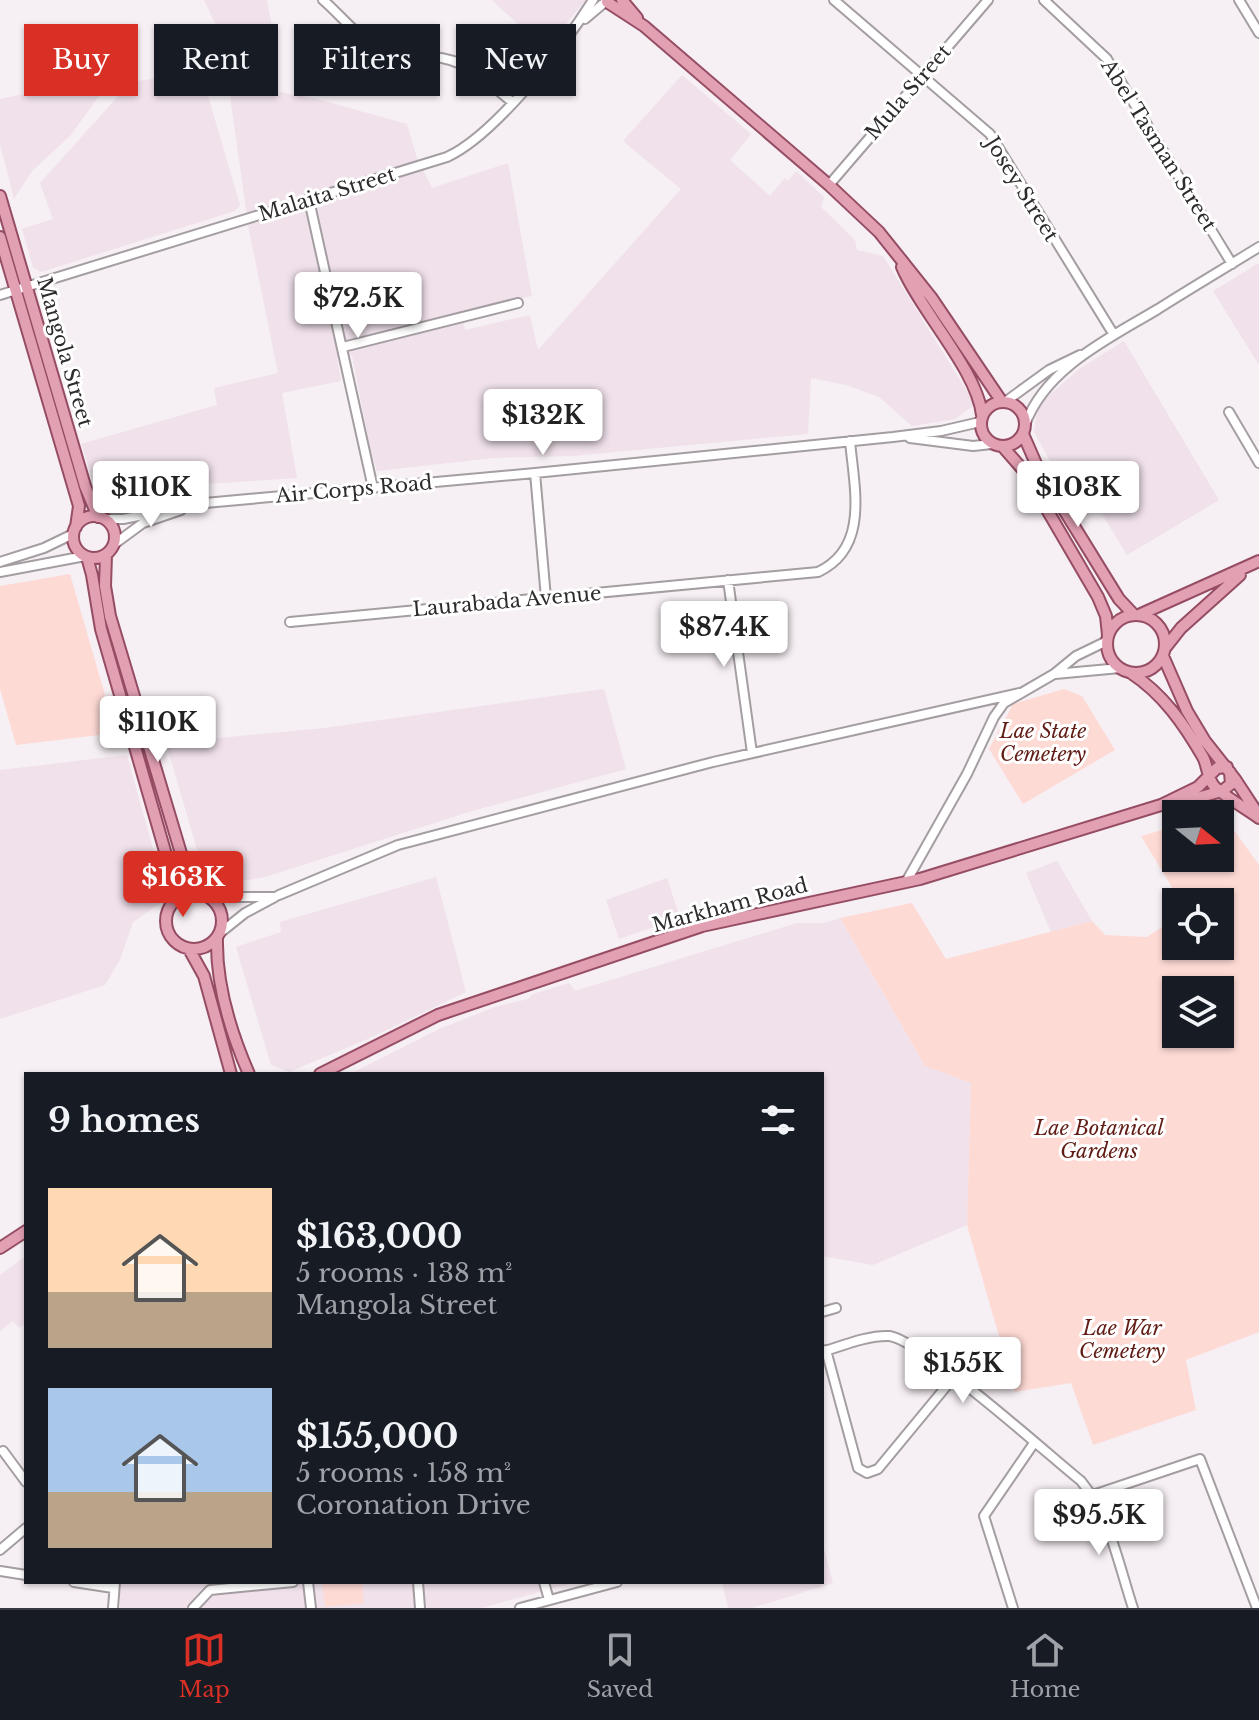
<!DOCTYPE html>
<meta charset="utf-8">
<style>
body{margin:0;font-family:"Libre Baskerville",serif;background:#242831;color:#f1f3f6;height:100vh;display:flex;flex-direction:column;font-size:30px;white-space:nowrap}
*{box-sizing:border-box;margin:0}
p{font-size:26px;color:#9ea1a6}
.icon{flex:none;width:44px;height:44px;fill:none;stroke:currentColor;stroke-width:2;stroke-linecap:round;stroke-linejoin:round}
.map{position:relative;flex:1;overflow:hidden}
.sheet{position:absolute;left:24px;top:1072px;width:800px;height:512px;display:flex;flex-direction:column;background:#171b24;border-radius:0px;box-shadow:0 2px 6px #0004}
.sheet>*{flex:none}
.top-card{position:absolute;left:24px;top:24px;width:800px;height:72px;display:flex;gap:16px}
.needle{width:52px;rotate:108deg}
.tools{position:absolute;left:1162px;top:800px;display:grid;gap:16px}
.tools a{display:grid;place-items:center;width:72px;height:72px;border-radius:0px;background:#171b24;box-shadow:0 2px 6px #0004;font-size:40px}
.price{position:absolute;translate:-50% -68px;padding:0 18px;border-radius:8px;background:#fff;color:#222;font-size:26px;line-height:52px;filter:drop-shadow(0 2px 4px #0008)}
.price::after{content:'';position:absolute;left:50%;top:48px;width:24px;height:18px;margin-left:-12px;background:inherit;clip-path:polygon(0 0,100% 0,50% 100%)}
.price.active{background:#d93025;color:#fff}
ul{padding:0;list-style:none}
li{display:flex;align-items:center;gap:24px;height:200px;padding:0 24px}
li span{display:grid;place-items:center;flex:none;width:224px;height:160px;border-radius:0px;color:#555}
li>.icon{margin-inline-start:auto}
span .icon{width:96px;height:96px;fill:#fffc;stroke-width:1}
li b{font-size:34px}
h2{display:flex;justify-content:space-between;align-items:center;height:96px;padding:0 24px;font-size:34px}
.tag{padding:0 28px;border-radius:0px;background:#171b24;box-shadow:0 2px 6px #0004;font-size:28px;line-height:72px}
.tag.active{background:#d93025;color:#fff}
.tab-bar{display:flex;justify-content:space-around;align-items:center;height:112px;border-top:2px solid #363941;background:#171b24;font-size:22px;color:#9ea1a6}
.tab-bar a{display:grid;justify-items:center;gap:4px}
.tab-bar .active{color:#d93025}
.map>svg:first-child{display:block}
.built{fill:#f0e1eb}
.green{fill:#fedad5;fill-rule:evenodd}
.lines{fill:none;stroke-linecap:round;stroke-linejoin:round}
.minor-casing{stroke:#a49da2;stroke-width:12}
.major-casing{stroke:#964d64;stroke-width:14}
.minor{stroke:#fff;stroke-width:8}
.major{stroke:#e2a0b3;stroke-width:10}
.labels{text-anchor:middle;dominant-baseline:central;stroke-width:6;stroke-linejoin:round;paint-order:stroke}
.street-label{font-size:20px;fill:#2e2b2d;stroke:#fff}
.park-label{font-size:20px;font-style:italic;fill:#601c15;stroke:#fff}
</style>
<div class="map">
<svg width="1259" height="1608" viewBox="0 0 1259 1608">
<rect width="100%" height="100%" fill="#f6eff4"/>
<path class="built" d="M204,0H267L277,56L230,54Z
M492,0H586L544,49Z
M201,72L240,205L235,211L41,272L33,267L22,229L53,219L40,183L131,82Z
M115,74L70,136L32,171L14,199L0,144V99Z
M682,75L751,134L730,160L770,196L785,178L788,181L796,171L824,197L821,207L855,240L857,250L883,256L975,404L955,419L912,426L879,397L846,385L811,378L808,434L572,456L492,458L377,471L371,453L352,355L337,358L341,381L282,393L297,478L206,484L102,509L81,444L217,405L214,388L278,373L249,230L228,82L317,99L407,124L417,158L432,188L508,163L532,296L461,311L465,330L530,315L538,350L681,189L623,141Z
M1259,263V365L1213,291Z
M1124,341L1219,500L1127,555L1081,480L1065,488L1034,432L1037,411L1047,397L1079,369Z
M604,689L626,769L472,811L265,877L213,886L203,870L166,743L324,728Z
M127,755L160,874V903L133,922L120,960L105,985L0,1019V770Z
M1057,861L1092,921L1051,932L1026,873Z
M436,877L466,992L370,1038L289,1072L271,1065L236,947L281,932L280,922Z
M667,878L680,918L619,939L606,900Z
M840,918L925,1066L971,1083L967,1225L873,1265L822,1256V1074H350L439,1029L495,1007L528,999L533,994L569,983L575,991L797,923H824Z
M26,1256V1323L19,1328L13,1321L0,1331V1275Z
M822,1541L833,1583L752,1608H728L722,1582H822Z
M108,1582H576L481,1608H120V1592Z"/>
<path class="green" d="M70,574L116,733L16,745L0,689V586Z
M1064,689L1082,696L1115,750L1023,804L989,749L1013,704Z
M1221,812L1259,865V1332L1186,1360L1196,1410L1093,1445L1071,1383L1015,1392L967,1225L971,1083L925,1066L840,918L912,903L946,959L1092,921L1105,935L1147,937L1176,918V946H1220V902H1181L1141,836L1176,826V858H1220V814H1215ZM1220,990V1034H1176V990Z
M322,1582H362L364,1603L325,1607Z"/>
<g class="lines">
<g class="minor-casing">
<path id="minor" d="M323,0C341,15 372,54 396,58C407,60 421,57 433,57C467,59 487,82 512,102
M834,0L990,134L1114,335
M1044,0L1107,59L1232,264
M1239,0L1259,33
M585,19L604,3
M829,185L988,0
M309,200L373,488
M0,295L447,157C494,136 565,45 593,0
M343,347L518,303
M1005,402L1049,370L1080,355
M1229,412L1259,463
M1025,425C1045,368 1110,338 1158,309C1191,288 1225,268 1259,247
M910,438L973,446L992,444
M535,473L546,598
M104,519H123L205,503L535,473L893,437L941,431L980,422
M113,545L143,523L181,510
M0,562L44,548L73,534
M0,572L85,556
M728,580L752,753
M290,622L818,572C870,548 854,487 850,441
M1055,674L1120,668
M906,882L967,774L994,717L1004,703L1054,674L1076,656L1107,641
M279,895L398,845L713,762L1019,693
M211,897H274
M220,933L245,913L275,897
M822,1312L836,1308
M826,1350L858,1468L867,1473L878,1469L954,1377
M822,1352C842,1346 868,1335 889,1336C918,1338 1050,1456 1081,1481C1110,1516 1119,1566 1133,1608
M3,1451L26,1482
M1093,1495L1200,1459L1257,1608
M0,1550L26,1528
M0,1571L26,1575
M74,1582L113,1588
M308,1582L311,1608
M418,1582L420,1608
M544,1582L549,1600
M113,1608L115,1582
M193,1608L210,1590L293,1582
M520,1608L617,1582
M1013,1608L984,1516L1034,1443"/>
</g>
<g class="major-casing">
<path id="major" d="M622,0L637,18
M607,2L644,26L829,185L879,232L931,297L1002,402
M0,196L85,486L98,517
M0,237L79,506L76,527
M902,267C921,312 977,370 982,415
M981 424a22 22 0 1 1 44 0a22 22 0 1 1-44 0Z
M1023,434L1037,466L1119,599L1134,615
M1003,447L1025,472L1098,597L1106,616L1108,635
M73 537a21 21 0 1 1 42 0a21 21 0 1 1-42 0Z
M106,555L105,586L110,616L186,870L203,893
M87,557L92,575L101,629L171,872V905
M1141,614L1259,561
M1107 644a29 29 0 1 1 58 0a29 29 0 1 1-58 0Z
M1166,647L1181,628L1240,575
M1163,656L1187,711L1205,741L1235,779L1258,814
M1131,673C1163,694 1184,724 1203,757C1208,766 1207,778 1214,786C1221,794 1248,810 1259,818
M1179,803L1222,791L1231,784L1230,772
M166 921a28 28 0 1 1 56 0a28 28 0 1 1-56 0Z
M217,938C216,983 231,1033 249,1074
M189,949L204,976L231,1074
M320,1074L438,1015L702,926L920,879L1161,805L1198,787L1217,768L1227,767
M0,1248L26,1231"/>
</g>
<use href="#minor" class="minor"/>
<use href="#major" class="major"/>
</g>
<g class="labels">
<g class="street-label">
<text transform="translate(908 92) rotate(-49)">Mula Street</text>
<text transform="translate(1159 145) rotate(58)">Abel Tasman Street</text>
<text transform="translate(1022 189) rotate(58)">Josey Street</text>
<text transform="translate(327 194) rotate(-17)">Malaita Street</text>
<text transform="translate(65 352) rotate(74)">Mangola Street</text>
<text transform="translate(354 489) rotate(-5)">Air Corps Road</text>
<text transform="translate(507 601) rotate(-5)">Laurabada Avenue</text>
<text transform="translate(730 905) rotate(-15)">Markham Road</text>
</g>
<g class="park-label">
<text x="1043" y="731">Lae State<tspan x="1043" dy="23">Cemetery</tspan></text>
<text x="1099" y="1128">Lae Botanical<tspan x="1099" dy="23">Gardens</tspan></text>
<text x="1122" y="1328">Lae War<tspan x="1122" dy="23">Cemetery</tspan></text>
</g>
</g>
</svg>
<div class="tools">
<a><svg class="needle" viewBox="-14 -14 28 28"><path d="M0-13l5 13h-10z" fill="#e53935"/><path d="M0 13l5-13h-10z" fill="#9ea1a6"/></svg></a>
<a><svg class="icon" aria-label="locate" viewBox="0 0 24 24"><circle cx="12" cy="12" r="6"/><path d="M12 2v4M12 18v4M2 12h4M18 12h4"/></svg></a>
<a><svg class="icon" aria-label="layers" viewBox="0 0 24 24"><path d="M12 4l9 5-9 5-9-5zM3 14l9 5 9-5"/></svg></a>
</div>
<b class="price" style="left:358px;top:340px">$72.5K</b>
<b class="price" style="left:543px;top:457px">$132K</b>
<b class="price" style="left:151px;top:529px">$110K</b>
<b class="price" style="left:1078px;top:529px">$103K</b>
<b class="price" style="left:724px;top:669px">$87.4K</b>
<b class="price" style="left:158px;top:764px">$110K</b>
<b class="price active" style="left:183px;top:919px">$163K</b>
<b class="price" style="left:963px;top:1405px">$155K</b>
<b class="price" style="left:1099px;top:1557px">$95.5K</b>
<div class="top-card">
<a class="tag active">Buy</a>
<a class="tag">Rent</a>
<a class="tag">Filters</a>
<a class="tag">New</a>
</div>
<section class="sheet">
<h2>9 homes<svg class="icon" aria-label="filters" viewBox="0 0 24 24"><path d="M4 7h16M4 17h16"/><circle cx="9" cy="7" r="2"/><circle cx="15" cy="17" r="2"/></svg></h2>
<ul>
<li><span style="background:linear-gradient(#ffd9b3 65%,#b9a48a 0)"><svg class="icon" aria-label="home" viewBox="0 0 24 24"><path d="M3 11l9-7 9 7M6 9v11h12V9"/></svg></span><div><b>$163,000</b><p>5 rooms · 138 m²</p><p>Mangola Street</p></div></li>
<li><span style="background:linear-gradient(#a9c7e8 65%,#b9a48a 0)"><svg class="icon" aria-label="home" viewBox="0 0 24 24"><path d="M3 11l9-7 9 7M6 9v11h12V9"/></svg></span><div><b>$155,000</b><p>5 rooms · 158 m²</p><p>Coronation Drive</p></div></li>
</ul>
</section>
</div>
<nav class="tab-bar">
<a class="active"><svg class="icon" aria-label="map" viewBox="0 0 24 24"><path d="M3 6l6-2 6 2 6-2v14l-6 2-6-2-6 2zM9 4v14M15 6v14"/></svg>Map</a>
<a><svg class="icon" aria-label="saved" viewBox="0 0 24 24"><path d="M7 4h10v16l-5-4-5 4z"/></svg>Saved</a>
<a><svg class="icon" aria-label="home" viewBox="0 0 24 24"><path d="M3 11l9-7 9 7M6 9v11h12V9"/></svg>Home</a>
</nav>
